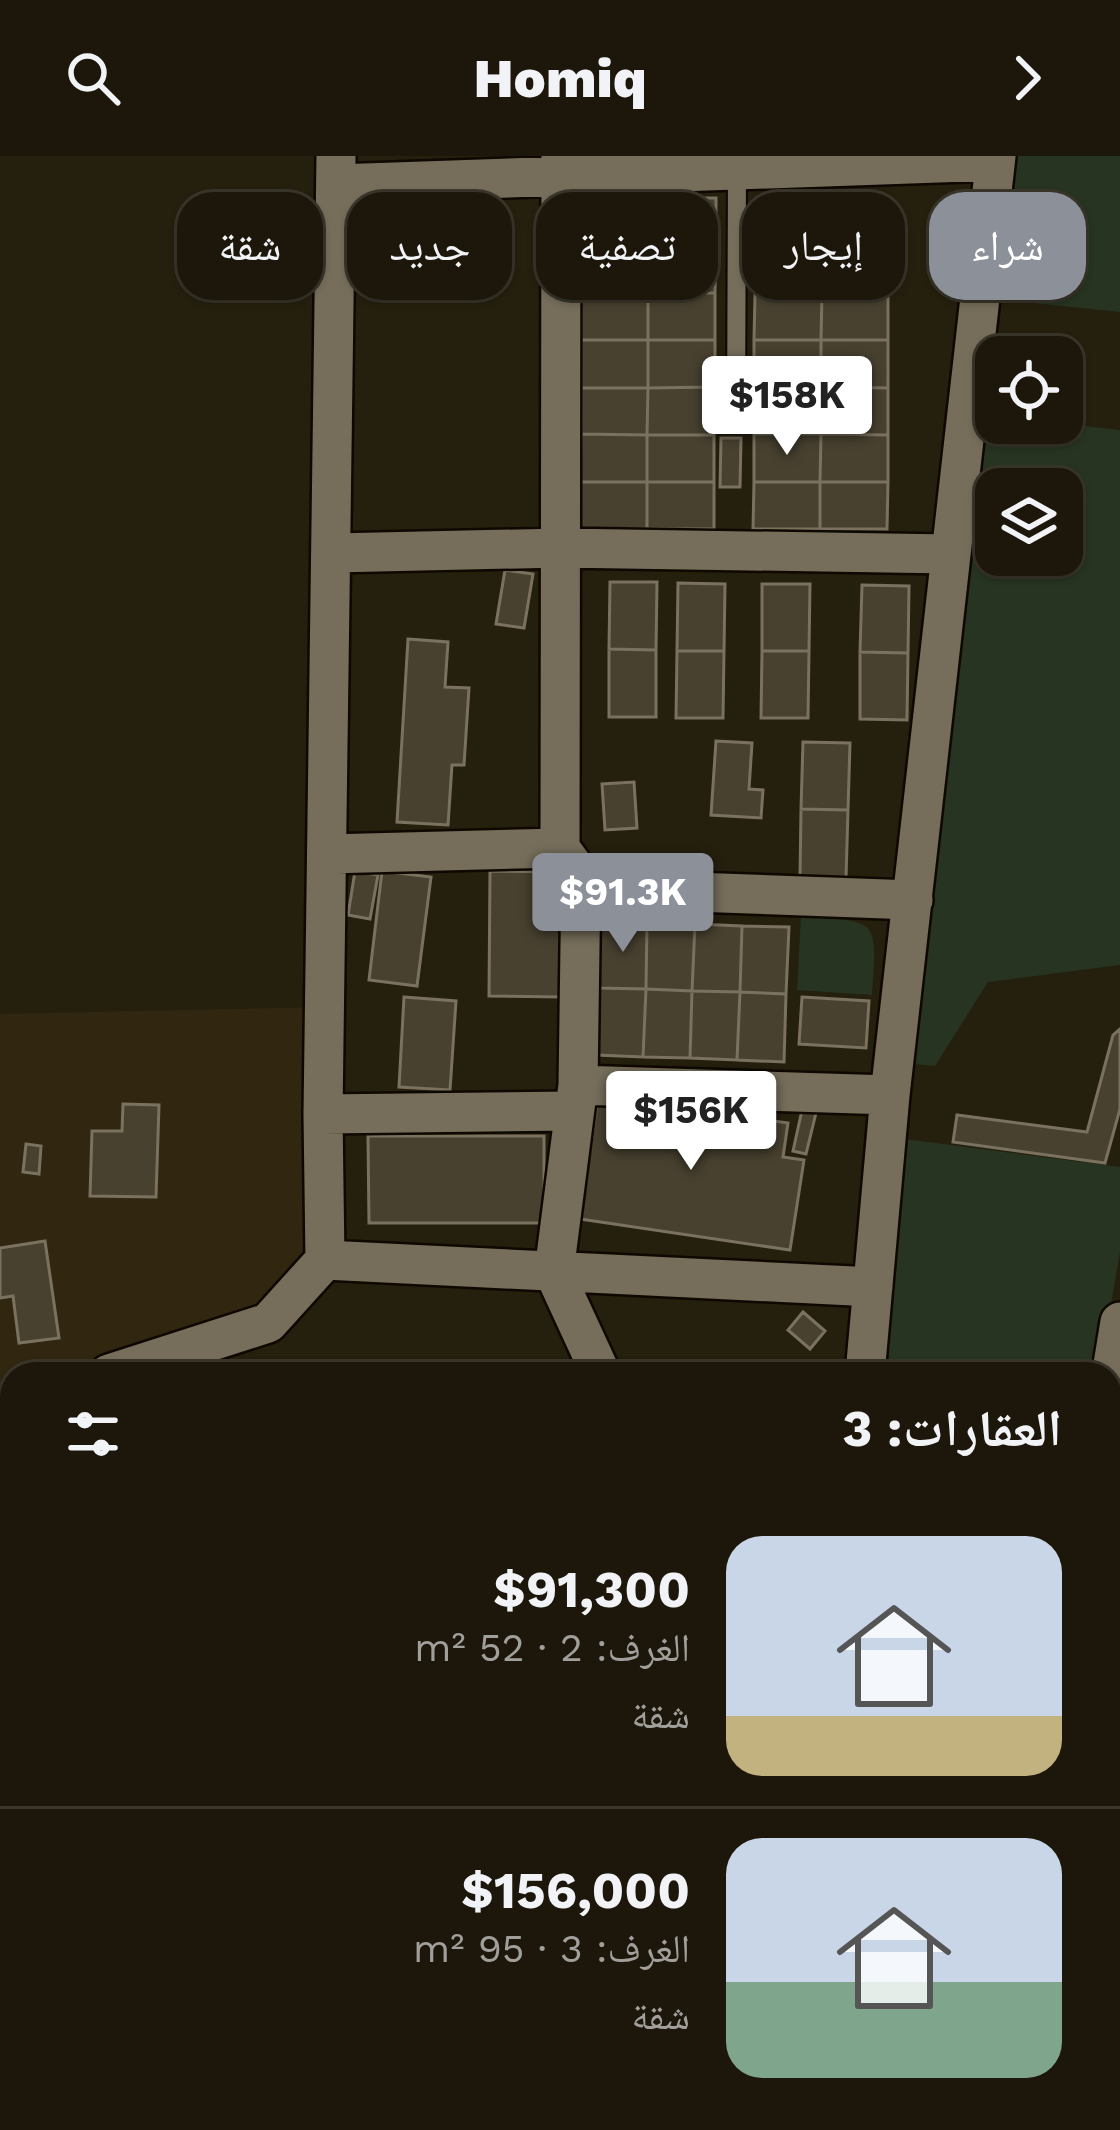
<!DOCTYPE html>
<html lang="ar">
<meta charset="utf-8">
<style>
body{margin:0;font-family:"Work Sans","Noto Naskh Arabic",sans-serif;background:#292418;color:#f1f3f6;direction:rtl;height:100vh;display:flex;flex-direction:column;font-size:45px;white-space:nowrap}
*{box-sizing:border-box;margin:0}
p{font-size:39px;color:#a09f9c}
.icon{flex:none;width:66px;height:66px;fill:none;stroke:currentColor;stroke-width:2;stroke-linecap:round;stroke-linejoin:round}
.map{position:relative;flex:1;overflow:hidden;direction:ltr}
.details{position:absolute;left:0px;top:1206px;width:1122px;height:768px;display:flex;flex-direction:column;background:#1c170a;border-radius:36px 36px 0 0;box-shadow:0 3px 9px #0004,0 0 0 3px #3a362b;direction:rtl}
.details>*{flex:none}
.banner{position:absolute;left:36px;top:36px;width:1050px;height:108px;direction:rtl;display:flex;gap:24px}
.buttons{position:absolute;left:975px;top:180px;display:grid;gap:24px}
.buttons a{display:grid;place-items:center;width:108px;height:108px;border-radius:24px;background:#1c170a;box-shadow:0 3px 9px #0004,0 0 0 3px #3a362b;font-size:60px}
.price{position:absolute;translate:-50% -102px;padding:0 27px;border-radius:12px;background:#fff;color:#222;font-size:39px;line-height:78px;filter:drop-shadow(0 3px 6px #0008)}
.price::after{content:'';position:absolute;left:50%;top:72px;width:36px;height:27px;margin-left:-18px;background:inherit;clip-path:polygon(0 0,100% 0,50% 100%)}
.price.current{background:#8c9099;color:#fff}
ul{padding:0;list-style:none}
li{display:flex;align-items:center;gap:36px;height:300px;padding:0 60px}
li+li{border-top:3px solid #3a362b}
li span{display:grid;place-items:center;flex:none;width:336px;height:240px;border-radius:36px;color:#555}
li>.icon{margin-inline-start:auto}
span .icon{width:144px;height:144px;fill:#fffc;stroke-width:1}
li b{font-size:51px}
h2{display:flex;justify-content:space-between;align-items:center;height:144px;padding:0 60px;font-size:51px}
.pill{padding:0 42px;border-radius:36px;background:#1c170a;box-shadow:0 3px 9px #0004,0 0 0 3px #3a362b;font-size:42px;line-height:108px}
.pill.current{background:#8c9099;color:#fff}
header{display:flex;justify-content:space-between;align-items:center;height:156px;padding:0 60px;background:#1c170a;font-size:54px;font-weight:800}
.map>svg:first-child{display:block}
.built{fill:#312710}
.green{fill:#273421;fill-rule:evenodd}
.building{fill:#484130;stroke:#7a725f;stroke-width:3}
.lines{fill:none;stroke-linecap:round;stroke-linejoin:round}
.service-casing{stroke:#0e0800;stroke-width:22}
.minor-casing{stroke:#0e0800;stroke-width:44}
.motorway-casing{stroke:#0e0800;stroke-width:70}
.path{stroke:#868173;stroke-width:6;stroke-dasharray:9 6;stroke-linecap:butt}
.service{stroke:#766e5b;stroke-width:18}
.minor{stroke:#766e5b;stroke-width:39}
.motorway{stroke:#cf6a49;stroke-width:66}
</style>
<header><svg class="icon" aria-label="forward" viewBox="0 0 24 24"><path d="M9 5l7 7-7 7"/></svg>Homiq<svg class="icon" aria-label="search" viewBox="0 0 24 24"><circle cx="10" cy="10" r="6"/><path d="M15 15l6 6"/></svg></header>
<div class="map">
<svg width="1120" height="1974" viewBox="0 0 1120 1974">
<rect width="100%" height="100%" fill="#251f0e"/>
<path class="built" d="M324,851L325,1104L268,1167L109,1218H12V1264L0,1274V858Z"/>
<path class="green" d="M1011,0H1120V156L983,142Z
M978,258L996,260V267H1058L1120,274V809L988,826L935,910L904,907ZM996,333H1062V399H996Z
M801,760C880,766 877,761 872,839L797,834Z
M905,983L1120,1011V1096L1099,1218H881Z"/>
<path class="building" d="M582,42H649L648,90L581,89Z
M649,42H716V90H648Z
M581,89L648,90V137L581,136Z
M648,90H716L715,137H648Z
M581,136L648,137V184H581Z
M822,136L888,137V184H821Z
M822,136L821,184H754L755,137Z
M648,137H715V184H648Z
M581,184H648V232H581Z
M648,184H715V231L648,232Z
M754,184H821V231H754Z
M821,184H888V232L821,231Z
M715,231L714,279H647L648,232Z
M754,231H821V278H754Z
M821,231L888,232V279L821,278Z
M581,232H648L647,279L581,278Z
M581,278L647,279V326H580Z
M754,278H821L820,326H754Z
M821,278L888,279V326H820Z
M647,279H714V326H647Z
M721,282H741L740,331H720Z
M580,326H647V373H580Z
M647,326H714V373H647Z
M754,326H820V373H753Z
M820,326H888L887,373H820Z
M505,414L533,418L524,472L496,468Z
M610,426H657L656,494L609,493Z
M678,427L725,428L724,495H677Z
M762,428H810L809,495H762Z
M862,429L909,430L908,497L860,496Z
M408,483L448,486L445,531L469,532L464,609H452L448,669L397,666Z
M609,493L656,494V561H609Z
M677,495H724L723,562H676Z
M762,495H809L808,562H761Z
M860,496L908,497L907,564L860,563Z
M716,585L752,587L749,633L763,634L761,662L711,659Z
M803,586L850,587L848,654L801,653Z
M634,626L637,672L605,674L602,628Z
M801,653L848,654L846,722L800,720Z
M355,715L378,719L370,763L348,759Z
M382,715L431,721L417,830L369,824Z
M490,715L562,716L561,841L489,840Z
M601,765L647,766L646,833L598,832Z
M647,766L695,768L692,835L646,833Z
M695,768L742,770L740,836L692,835Z
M742,770L789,771L786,838L740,836Z
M598,832L646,833L643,901L596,899Z
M646,833L692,835L690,902L643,901Z
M692,835L740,836L737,904L690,902Z
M740,836L786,838L784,906L737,904Z
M404,841L456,845L450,934L399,931Z
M802,841L869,845L866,892L799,888Z
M1120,873V953L1105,1007L953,986L957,959L1087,976L1113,879Z
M598,939L788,967L783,1001L804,1004L790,1094L580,1063Z
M123,948L159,949L156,1041L90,1040L92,975H122Z
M802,954L816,957L806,998L793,995Z
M368,980H544V1067H369Z
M26,988L41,990L39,1018L23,1016Z
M45,1085L59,1182L19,1187L13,1140L0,1142V1092Z
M803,1156L825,1175L810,1193L788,1174Z
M0,1350L12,1351V1432H0Z"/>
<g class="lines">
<g class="service-casing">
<path id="service" d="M736,263L737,15"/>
</g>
<g class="minor-casing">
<path id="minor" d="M336,28L995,5
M333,397L561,392L950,398
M560,692L561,0
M327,698L560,692L581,721L609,733L913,744
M581,721L578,929L554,1116L601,1218
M578,929L890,939
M323,958L574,955
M325,1104L873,1131
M109,1218L268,1167L325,1104L323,958L336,0
M865,1218L890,939L996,0
M1110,1227L1120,1166
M0,1274L12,1264
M0,1314L12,1321
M840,1962V1974"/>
</g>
<g class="motorway-casing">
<path id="motorway" d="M1110,1680L1120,1618
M1065,1974L1067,1962"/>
</g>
<path class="path" d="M1110,1735L1120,1737"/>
<use href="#service" class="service"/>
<use href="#minor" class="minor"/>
<use href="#motorway" class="motorway"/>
</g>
</svg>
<div class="buttons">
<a><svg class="icon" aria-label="locate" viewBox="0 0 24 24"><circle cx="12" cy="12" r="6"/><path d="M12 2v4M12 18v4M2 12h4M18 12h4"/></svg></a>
<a><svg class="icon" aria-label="layers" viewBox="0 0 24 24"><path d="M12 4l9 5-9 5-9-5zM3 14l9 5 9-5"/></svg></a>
</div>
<b class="price" style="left:787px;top:302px">$158K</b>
<b class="price current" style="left:623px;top:799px">$91.3K</b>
<b class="price" style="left:691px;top:1017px">$156K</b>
<div class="banner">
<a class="pill current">شراء</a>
<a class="pill">إيجار</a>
<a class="pill">تصفية</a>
<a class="pill">جديد</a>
<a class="pill">شقة</a>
</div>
<section class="details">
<h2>العقارات: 3<svg class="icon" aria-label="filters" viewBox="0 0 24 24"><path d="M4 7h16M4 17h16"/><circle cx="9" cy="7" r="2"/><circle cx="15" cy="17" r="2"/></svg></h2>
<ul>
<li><span style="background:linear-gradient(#c9d6e8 75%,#c2b280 0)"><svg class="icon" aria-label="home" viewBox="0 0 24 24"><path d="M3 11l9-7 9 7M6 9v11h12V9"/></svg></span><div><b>$91,300</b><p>الغرف: 2 · 52 m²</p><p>شقة</p></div></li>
<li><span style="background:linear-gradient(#c9d6e8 60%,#7fa58c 0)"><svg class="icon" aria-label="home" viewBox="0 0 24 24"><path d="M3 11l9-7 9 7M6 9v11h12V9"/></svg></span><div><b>$156,000</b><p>الغرف: 3 · 95 m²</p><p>شقة</p></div></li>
</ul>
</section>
</div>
